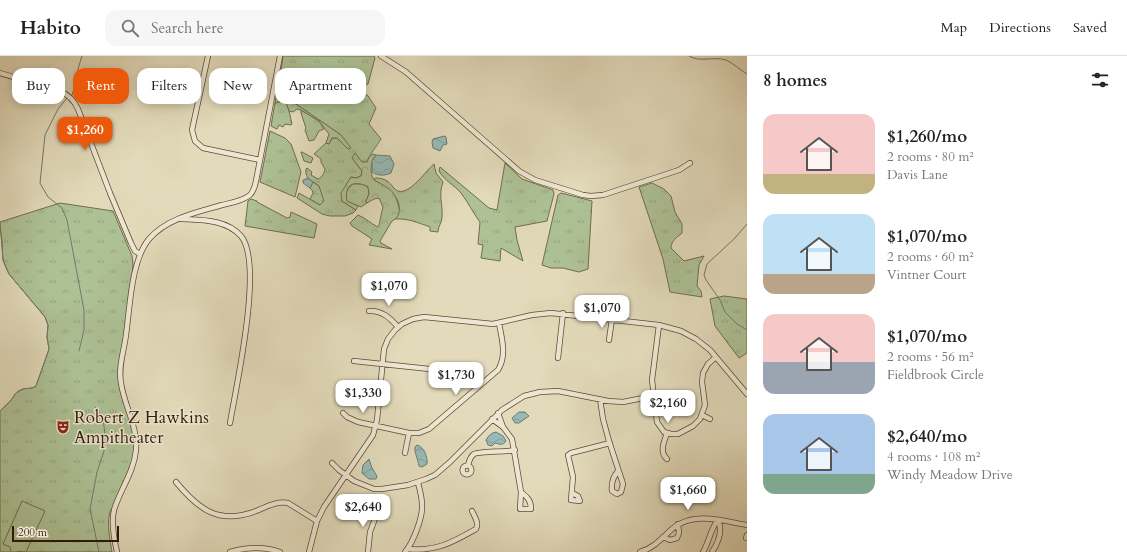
<!DOCTYPE html>
<meta charset="utf-8">
<style>
body{margin:0;font-family:Cardo,serif;background:#f6f6f6;color:#222;height:100vh;display:flex;flex-direction:column;font-size:15px;white-space:nowrap}
*{box-sizing:border-box;margin:0}
p{font-size:13px;color:#767676}
.icon{flex:none;width:22px;height:22px;fill:none;stroke:currentColor;stroke-width:2;stroke-linecap:round;stroke-linejoin:round}
.map{position:relative;flex:1;overflow:hidden}
.drawer{display:flex;flex-direction:column;background:#fff;width:380px}
.drawer>*{flex:none}
.top-card{position:absolute;left:12px;top:12px;width:380px;height:36px;display:flex;gap:8px}
.scale{position:absolute;left:12px;bottom:10px;width:107px;box-sizing:border-box;padding-left:4px;border:2px solid #341906;border-top:0;font-size:11px;line-height:14px;white-space:nowrap;color:#341906;-webkit-text-stroke:3px #ece7d2;paint-order:stroke}
.price{position:absolute;translate:-50% -34px;padding:0 9px;border-radius:8px;background:#fff;color:#222;font-size:13px;line-height:26px;filter:drop-shadow(0 1px 2px #0008)}
.price::after{content:'';position:absolute;left:50%;top:24px;width:12px;height:9px;margin-left:-6px;background:inherit;clip-path:polygon(0 0,100% 0,50% 100%)}
.price.active{background:#ea580c;color:#fff}
ul{padding:0;list-style:none}
li{display:flex;align-items:center;gap:12px;height:100px;padding:0 16px}
li span{display:grid;place-items:center;flex:none;width:112px;height:80px;border-radius:12px;color:#555}
li>.icon{margin-inline-start:auto}
span .icon{width:48px;height:48px;fill:#fffc;stroke-width:1}
li b{font-size:17px}
h2{display:flex;justify-content:space-between;align-items:center;height:48px;padding:0 16px;font-size:17px}
.chip{padding:0 14px;border-radius:12px;background:#fff;box-shadow:0 2px 10px #0003;font-size:14px;line-height:36px}
.chip.active{background:#ea580c;color:#fff}
header{display:flex;align-items:center;gap:24px;box-sizing:border-box;height:56px;padding:0 20px;background:#fff;border-bottom:1px solid #e0e0e0}
header strong{font-size:19px}
nav{display:flex;gap:22px;margin-inline-start:auto;font-size:14px}
.search{width:280px;height:36px;background:#f6f6f6;display:flex;align-items:center;gap:10px;box-sizing:border-box;padding:0 14px;border-radius:12px;color:#767676;font-size:15px}
main{display:flex;flex:1;min-height:0}
.map>svg:first-child{display:block}
.grass{fill:url(#grass-tufts);stroke:#706d4e}
.forest{fill:url(#forest-crowns);stroke:#706d4e}
.wetland{fill:url(#wetland-marsh);stroke:#706d4e}
.pitch{fill:#adc195;stroke:#706d4e}
.water{fill:url(#water-waves);stroke:#6f7a70}
.lines{fill:none;stroke-linecap:round;stroke-linejoin:round}
.stream{stroke:#6f7a70;stroke-width:1}
.minor-casing{stroke:#604933;stroke-width:6}
.minor{stroke:#ece7d2;stroke-width:4.5}
.labels{text-anchor:middle;dominant-baseline:central;stroke-width:3;stroke-linejoin:round;paint-order:stroke}
.poi-label{font-size:17px;fill:#341906;stroke:#ece7d2;text-anchor:start}
</style>
<header>
<strong>Habito</strong>
<div class="search"><svg class="icon" aria-label="search" viewBox="0 0 24 24"><circle cx="10" cy="10" r="6"/><path d="M15 15l6 6"/></svg>Search here</div>
<nav><a>Map</a><a>Directions</a><a>Saved</a></nav>
</header>
<main>
<div class="map">
<svg width="747" height="496" viewBox="0 0 747 496">
<defs>
<pattern id="grass-tufts" width="24" height="20" patternUnits="userSpaceOnUse"><rect width="24" height="20" fill="#adc195"/><path d="M3 7l-1-3M5 7V3M7 7l1-3M15 17l-1-3M17 17v-4M19 17l1-3" fill="none" stroke="#95a57f"/></pattern>
<pattern id="forest-crowns" width="20" height="18" patternUnits="userSpaceOnUse"><rect width="20" height="18" fill="#adc195"/><path d="M2 6a3 3 0 1 1 6 0M12 15a3 3 0 1 1 6 0" fill="none" stroke="#95a57f"/></pattern>
<pattern id="wetland-marsh" width="20" height="14" patternUnits="userSpaceOnUse"><rect width="20" height="14" fill="#adc195"/><path d="M1 5h8M5 5V1M11 12h8M15 12V8" fill="none" stroke="#95a57f"/></pattern>
<pattern id="water-waves" width="16" height="10" patternUnits="userSpaceOnUse"><rect width="16" height="10" fill="#96bab6"/><path d="M0 5q4-4 8 0t8 0" fill="none" stroke="#829f9b"/></pattern>
</defs>
<rect width="100%" height="100%" fill="#e2daba"/>
<filter id="stains"><feTurbulence type="fractalNoise" baseFrequency=".005" numOctaves="4"/><feColorMatrix values="0 0 0 0 .2 0 0 0 0 .09 0 0 0 0 .02 0 0 0 .5 -.17"/></filter>
<radialGradient id="worn" r=".72"><stop offset=".6" stop-color="#630" stop-opacity="0"/><stop offset="1" stop-color="#630" stop-opacity=".3"/></radialGradient>
<path class="grass" d="M283,0H374L375,2L368,28L347,33L333,34L319,30L312,24L297,18L281,14Z
M280,18C289,18 299,21 307,25C313,28 317,33 323,34C337,38 347,35 361,34L368,40L376,52L369,68L381,83C377,90 369,99 367,106H361L355,97V106L362,115L361,120L356,122L351,121L342,145L356,154L353,157L345,160H330L322,158L297,142L299,137L320,149L319,130C311,124 305,124 306,113L307,112L312,116L311,119L318,123C323,121 324,117 325,113L321,106V103L314,98L326,87L329,88L332,82H337L343,88L341,79L277,35Z
M282,45L287,46L292,68L291,69L285,68L283,71L279,69L277,73L271,70L275,47Z
M301,54L319,65L324,73L319,75L314,84L309,85L305,74L306,72L301,57Z
M270,75L285,82L291,88L301,116L295,141L260,126Z
M301,96H302L313,102L311,107L304,105Z
M505,107L522,123L553,134L554,138L547,165L515,171L517,184L523,205L501,192L500,205L481,202L483,189L478,188L480,166C473,157 468,146 461,137C454,129 444,124 439,115L440,111L489,152L497,154Z
M434,108L436,117L443,126C438,139 443,148 442,161C442,167 438,170 438,176L430,175V171C419,167 407,162 395,163C408,145 388,132 374,124L375,122C383,122 388,124 393,131C405,147 425,115 434,108Z
M652,127L664,133L671,140L675,156L682,168V177C677,181 671,185 671,192L684,205L704,200L699,209L697,230L701,235L702,241L670,236L663,203L639,131Z
M353,128H362L368,131L369,138L366,145L367,147L361,151L346,145C345,137 347,133 353,128Z
M561,137L592,145L588,213L579,216L563,212H551L542,209L558,139Z
M251,143L257,145V146L287,162L290,161L291,156L317,168L314,182L245,170L248,145Z
M60,147L113,155L132,200L133,208L132,228L119,310L135,383L134,402L115,449C104,456 110,484 112,496H0V355C4,351 9,347 12,343C15,339 15,336 21,334C26,331 31,334 36,330L49,293L47,281L48,269L45,261L9,218L3,204L0,166Z
M724,240L747,243V297L739,302L715,270L710,243Z"/>
<path class="forest" d="M277,35L341,79L351,92L348,93L337,82H332L329,88L326,87L329,78L319,65L301,54L297,53L293,56L289,55L286,46L282,45L275,47Z
M355,97L362,106H367L369,101L373,98L376,99C371,104 369,117 374,124C389,133 395,133 399,152C400,157 398,162 392,165L380,185L381,187L392,193L369,189L372,183L352,170L350,167L358,159C366,162 371,168 378,171C380,168 381,157 383,151L379,142L374,143L367,147L366,145L369,138L368,131C354,123 344,129 347,145L358,150L356,154L342,145L341,137L351,121L356,122L361,120L362,115L352,102Z"/>
<path class="wetland" d="M313,126L319,130L324,145L320,149L310,143L313,137L312,134L310,132Z"/>
<path class="pitch" d="M22,445L45,455L26,496L18,495L17,496H11L10,491L3,488Z"/>
<path class="water" d="M444,80L446,81L447,88L443,89L440,95L433,92L432,86L433,83Z
M376,99L390,100L394,108L391,117C384,120 378,120 372,116V105Z
M308,122L313,126L310,132L303,127V124Z
M519,356H525L529,360L519,367H515L512,362Z
M496,376L503,380L506,385C503,390 499,388 495,387L492,390L488,389L486,384C488,380 491,377 496,376Z
M417,389C424,391 428,401 427,408L422,411L419,410C418,403 414,396 415,391Z
M369,403L372,412L377,420L376,423H369L362,417L363,409Z"/>
<g class="lines">
<path class="stream" d="M689,0C700,7 713,0 726,4C733,7 740,14 747,18
M72,39L77,23L78,13L82,0
M67,42L58,53L45,79L40,127L48,141L62,152L67,164L84,254V274L79,295
M747,168L735,182L707,208L704,219L706,224L720,244L725,256L737,268L747,274
M0,174C3,184 2,193 3,203C4,208 7,214 9,218L45,261L48,269L47,281L49,293L36,330C31,334 26,331 21,334C15,336 15,339 12,343C9,347 4,351 0,355
M95,351L98,354L103,363L105,378L104,395L97,416L90,453L99,496"/>
<g class="minor-casing">
<path id="minor" d="M208,0L192,74L195,85L203,92L260,104
M381,0L406,16L519,115L535,124L583,139L591,140L603,139L679,114L690,107
M0,17L60,35C69,39 74,44 78,53L110,137L131,187L135,195L140,198
M181,163C201,164 226,163 241,180C264,207 236,331 230,367
M369,255C382,254 390,262 398,271
M659,269L652,324L657,366L664,376L671,378H678L693,370L700,363L705,349L702,326L703,317L708,308L716,301
M609,284L612,263
M558,302L563,257
M354,305L439,314
M600,343L603,363L609,385L623,428L621,436L617,438L612,435C611,427 613,421 618,415
M343,357L347,361L358,366L409,377H419L429,373L498,314C507,299 502,284 499,267
M498,357L503,371
M702,359L710,363
M492,363L503,371L512,383L521,436L520,453H531C531,444 527,441 521,436
M667,377C664,386 659,396 667,403
M405,397L409,377
M332,407L339,414L354,425L374,433H382L408,429L426,423L435,419L450,406L502,354L524,340L540,336L558,335L608,345L623,346L653,340
M468,409C469,405 470,401 474,398C479,395 505,396 515,394
M462.5 414a4.5 4.5 0 1 1 9 0a4.5 4.5 0 1 1-9 0Z
M176,426C199,454 219,469 256,455C266,451 276,445 288,447L317,465
M572,437L578,440L580,445L571,444L573,421L568,399L571,397L610,387
M663,481L670,484L677,482L679,477L678,468
M746,482L747,479
M408,493C436,496 453,486 476,473C479,467 475,461 472,455
M117,496C114,483 111,467 114,454C120,434 134,416 136,394C138,371 124,349 121,327C118,311 124,295 126,279C130,251 131,205 149,183C167,162 198,156 222,149C231,147 243,145 250,139C254,135 255,130 256,125L280,0
M230,496C247,491 263,490 280,496
M309,496L317,465L324,451L373,379L377,364L384,293L388,283L395,274L402,268L413,263L424,261L493,268L532,259L551,257L659,269L681,275L696,283L710,294L747,338
M368,496L370,476L379,452
M405,496C413,487 423,461 422,449C422,441 420,434 418,427
M640,496C654,492 662,482 672,473C693,455 723,465 747,469
M703,496C709,487 711,471 718,464C723,475 718,487 712,496"/>
</g>
<use href="#minor" class="minor"/>
</g>
<defs>
<g id="theatre-bare" transform="scale(1.08)"><path d="M-5-5.5Q0-4 5-5.5V0Q5 5 0 6Q-5 5-5 0ZM-3.3-2.5H-1v1.5H-3.3ZM1-2.5H3.3v1.5H1ZM-2.8 1Q0 5.5 2.8 1Z" fill="#8f2418" stroke="#ece7d2" stroke-width="2.5" paint-order="stroke"/></g>
</defs>
<g fill-rule="evenodd">
<use href="#theatre-bare" x="63" y="371"/>
</g>
<g class="labels">
<g class="poi-label">
<text x="74" y="361">Robert Z Hawkins<tspan x="74" dy="20">Ampitheater</tspan></text>
</g>
</g>
<rect width="100%" height="100%" filter="url(#stains)"/>
<rect width="100%" height="100%" fill="url(#worn)"/>
</svg>
<div class="scale">200 m</div>
<b class="price active" style="left:85px;top:95px">$1,260</b>
<b class="price" style="left:389px;top:251px">$1,070</b>
<b class="price" style="left:602px;top:273px">$1,070</b>
<b class="price" style="left:456px;top:340px">$1,730</b>
<b class="price" style="left:363px;top:358px">$1,330</b>
<b class="price" style="left:668px;top:368px">$2,160</b>
<b class="price" style="left:688px;top:455px">$1,660</b>
<b class="price" style="left:363px;top:472px">$2,640</b>
<div class="top-card">
<a class="chip">Buy</a>
<a class="chip active">Rent</a>
<a class="chip">Filters</a>
<a class="chip">New</a>
<a class="chip">Apartment</a>
</div>
</div>
<section class="drawer">
<h2>8 homes<svg class="icon" aria-label="filters" viewBox="0 0 24 24"><path d="M4 7h16M4 17h16"/><circle cx="9" cy="7" r="2"/><circle cx="15" cy="17" r="2"/></svg></h2>
<ul>
<li><span style="background:linear-gradient(#f6c9c9 75%,#c2b280 0)"><svg class="icon" aria-label="home" viewBox="0 0 24 24"><path d="M3 11l9-7 9 7M6 9v11h12V9"/></svg></span><div><b>$1,260/mo</b><p>2 rooms · 80 m²</p><p>Davis Lane</p></div></li>
<li><span style="background:linear-gradient(#bfe0f5 75%,#b9a48a 0)"><svg class="icon" aria-label="home" viewBox="0 0 24 24"><path d="M3 11l9-7 9 7M6 9v11h12V9"/></svg></span><div><b>$1,070/mo</b><p>2 rooms · 60 m²</p><p>Vintner Court</p></div></li>
<li><span style="background:linear-gradient(#f6c9c9 60%,#9aa5b1 0)"><svg class="icon" aria-label="home" viewBox="0 0 24 24"><path d="M3 11l9-7 9 7M6 9v11h12V9"/></svg></span><div><b>$1,070/mo</b><p>2 rooms · 56 m²</p><p>Fieldbrook Circle</p></div></li>
<li><span style="background:linear-gradient(#a9c7e8 75%,#7fa58c 0)"><svg class="icon" aria-label="home" viewBox="0 0 24 24"><path d="M3 11l9-7 9 7M6 9v11h12V9"/></svg></span><div><b>$2,640/mo</b><p>4 rooms · 108 m²</p><p>Windy Meadow Drive</p></div></li>
</ul>
</section>
</main>
